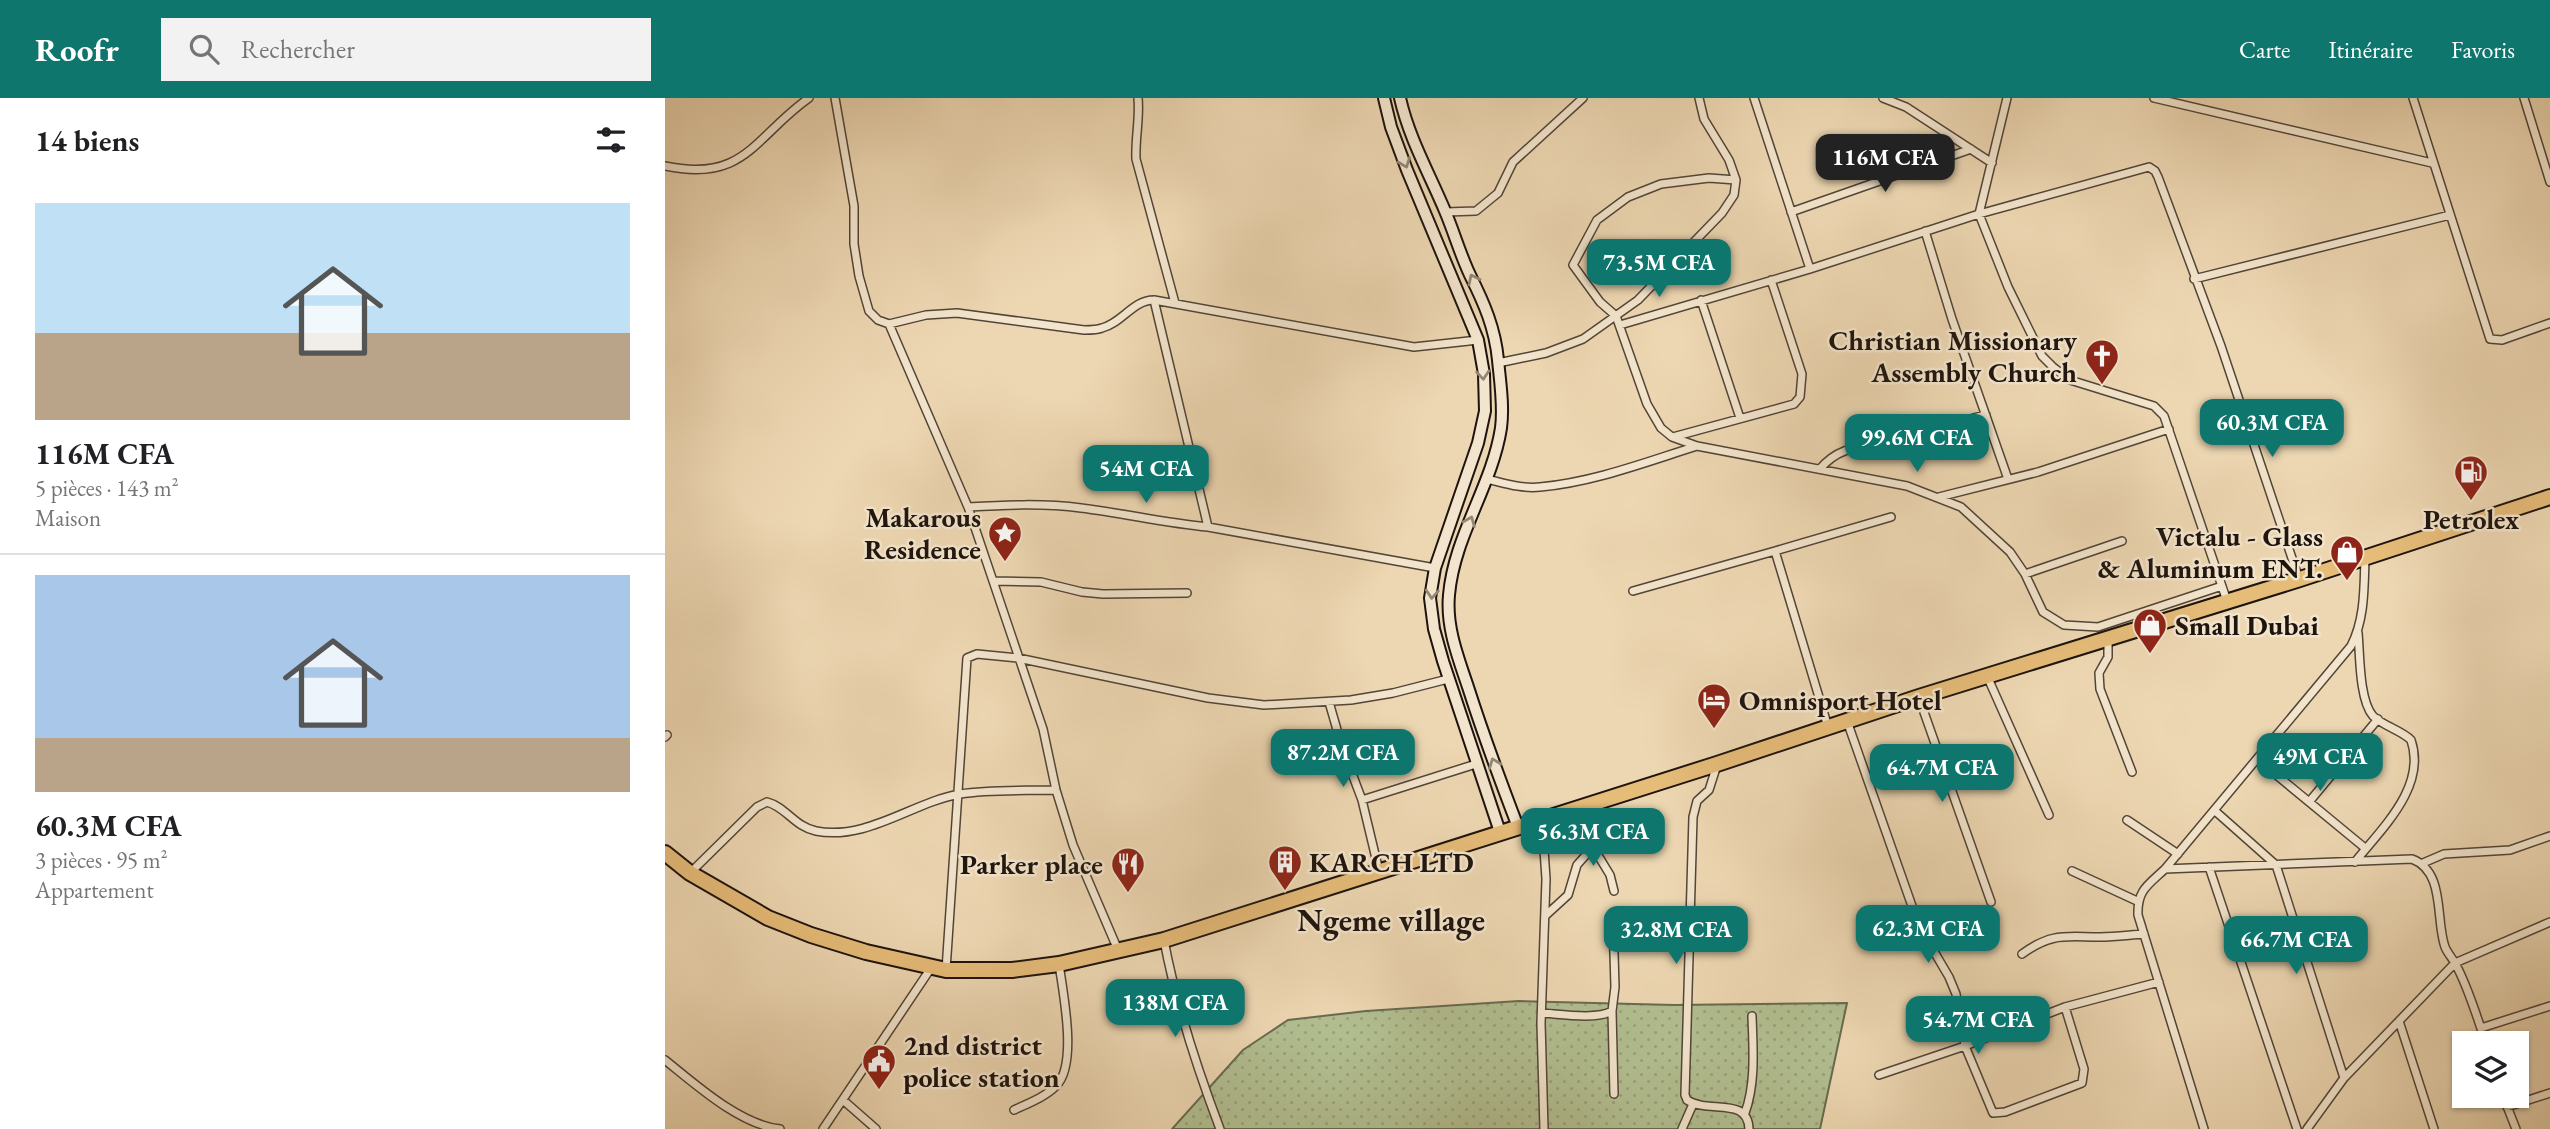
<!DOCTYPE html>
<html lang="fr">
<meta charset="utf-8">
<style>
body{margin:0;font-family:"EB Garamond",serif;background:#f2f2f2;color:#202124;height:100vh;display:flex;flex-direction:column;font-size:26px;white-space:nowrap}
*{box-sizing:border-box;margin:0}
p{font-size:23px;color:#757577}
.icon{flex:none;width:38px;height:38px;fill:none;stroke:currentColor;stroke-width:2;stroke-linecap:round;stroke-linejoin:round}
.map{position:relative;flex:1;overflow:hidden}
.side{display:flex;flex-direction:column;background:#fff;width:665px}
.side>*{flex:none}
.tools{position:absolute;left:1787px;top:933px;display:grid;gap:14px}
.tools a{display:grid;place-items:center;width:77px;height:77px;border-radius:0px;background:#fff;box-shadow:0 2px 5px #0004;font-size:35px}
.price{position:absolute;translate:-50% -60px;padding:0 16px;border-radius:14px;background:#0f766e;color:#fff;font-size:23px;line-height:46px;filter:drop-shadow(0 2px 4px #0008)}
.price::after{content:'';position:absolute;left:50%;top:42px;width:21px;height:16px;margin-left:-10px;background:inherit;clip-path:polygon(0 0,100% 0,50% 100%)}
.price.selected{background:#222;color:#fff}
ul{padding:0;list-style:none}
li{display:grid;align-content:center;gap:14px;height:371px;padding:0 35px}
li+li{border-top:2px solid #e0e0e0}
li span{display:grid;place-items:center;height:217px;border-radius:0px;color:#555}
li>.icon{margin-inline-start:auto}
span .icon{width:126px;height:126px;fill:#fffc;stroke-width:1}
li b{font-size:30px}
h2{display:flex;justify-content:space-between;align-items:center;height:84px;padding:0 35px;font-size:30px}
header{display:flex;align-items:center;gap:42px;box-sizing:border-box;height:98px;padding:0 35px;background:#0f766e;color:#fff}
header strong{font-size:33px}
nav{display:flex;gap:38px;margin-inline-start:auto;font-size:24px}
.search{width:490px;height:63px;background:#f2f2f2;display:flex;align-items:center;gap:18px;box-sizing:border-box;padding:0 24px;border-radius:0px;color:#757577;font-size:26px}
main{display:flex;flex:1;min-height:0}
.map>svg:first-child{display:block}
.grass{fill:url(#grass-dots);stroke:#686a50;stroke-width:2}
.lines{fill:none;stroke-linecap:round;stroke-linejoin:round}
.street-casing{stroke:#524537;stroke-width:10}
.secondary-casing{stroke:#1e140e;stroke-width:14}
.highway-casing{stroke:#1e140e;stroke-width:18}
.street{stroke:#f3e5cd;stroke-width:7}
.secondary{stroke:#f3e5cd;stroke-width:10}
.highway{stroke:#e6bc79;stroke-width:14}
.oneway{stroke:#938777}
.labels{text-anchor:middle;dominant-baseline:central;stroke-width:5;stroke-linejoin:round;paint-order:stroke}
.poi-label{font-size:28px;font-weight:bold;fill:#1e140e;stroke:#f3e5cd;text-anchor:end}
.quarter-label{font-size:32px;font-weight:bold;fill:#1e140e;stroke:#f3e5cd}
</style>
<header>
<strong>Roofr</strong>
<div class="search"><svg class="icon" aria-label="search" viewBox="0 0 24 24"><circle cx="10" cy="10" r="6"/><path d="M15 15l6 6"/></svg>Rechercher</div>
<nav><a>Carte</a><a>Itinéraire</a><a>Favoris</a></nav>
</header>
<main>
<section class="side">
<h2>14 biens<svg class="icon" aria-label="filters" viewBox="0 0 24 24"><path d="M4 7h16M4 17h16"/><circle cx="9" cy="7" r="2"/><circle cx="15" cy="17" r="2"/></svg></h2>
<ul>
<li><span style="background:linear-gradient(#bfe0f5 60%,#b9a48a 0)"><svg class="icon" aria-label="home" viewBox="0 0 24 24"><path d="M3 11l9-7 9 7M6 9v11h12V9"/></svg></span><div><b>116M CFA</b><p>5 pièces · 143 m²</p><p>Maison</p></div></li>
<li><span style="background:linear-gradient(#a9c7e8 75%,#b9a48a 0)"><svg class="icon" aria-label="home" viewBox="0 0 24 24"><path d="M3 11l9-7 9 7M6 9v11h12V9"/></svg></span><div><b>60.3M CFA</b><p>3 pièces · 95 m²</p><p>Appartement</p></div></li>
</ul>
</section>
<div class="map">
<svg width="1885" height="1031" viewBox="0 0 1885 1031">
<defs>
<pattern id="grass-dots" width="8" height="8" patternUnits="userSpaceOnUse" patternTransform="scale(1.75)"><rect width="8" height="8" fill="#b2bf91"/><path d="M2 2h.1M6 6h.1" fill="none" stroke="#99a37c" stroke-width="1.8" stroke-linecap="round"/></pattern>
</defs>
<rect width="100%" height="100%" fill="#edd7b2"/>
<filter id="stains"><feTurbulence type="fractalNoise" baseFrequency=".00286" numOctaves="4"/><feColorMatrix values="0 0 0 0 .2 0 0 0 0 .09 0 0 0 0 .02 0 0 0 .5 -.17"/></filter>
<radialGradient id="worn" r=".72"><stop offset=".6" stop-color="#630" stop-opacity="0"/><stop offset="1" stop-color="#630" stop-opacity=".3"/></radialGradient>
<path class="grass" d="M854,903L1009,907L1182,905L1155,1031H507L578,952L623,922L701,913Z"/>
<g class="lines">
<g class="street-casing">
<path id="street" d="M170,0L189,108V146L194,178L204,213L213,222L224,226L303,409L378,631L391,692L408,747L453,852
M473,0C475,21 470,40 471,61L510,205
M1089,0L1145,171
M1218,0L1241,9L1327,65
M1342,0L1314,116L1343,189L1377,258L1388,269L1405,282L1489,308L1499,318L1562,503
M1489,0L1767,65
M1748,0L1825,241L1837,242L1885,225
M1859,0L1885,84
M0,68C80,85 89,39 144,0
M1071,82L1044,80L996,86L963,99L932,122L908,167L935,204L951,218L982,306L996,330L1007,339L1032,348L1242,388L1296,409L1345,454L1360,476L1378,514L1399,527L1433,529L1557,488
M781,114L811,113L833,95L848,64L918,0
M1126,114L1306,51
M1260,133L1287,221L1343,381
M1529,181L1785,117
M489,202L543,429
M1036,202L1075,320
M224,226L261,217L292,215L419,232C425,232 432,232 437,230C457,225 468,202 489,202L749,249L813,242
M955,227L1145,171L1314,116L1484,69L1490,73L1493,79L1556,248L1634,481
M833,265L881,255L918,241L973,202L1057,115L1069,97L1071,82L1064,62L1039,21L1034,0
M1008,339L1129,306L1135,299L1137,276L1106,182
M1155,371C1175,346 1202,349 1230,342C1261,334 1291,324 1321,317
M822,381C839,385 857,391 875,389C929,384 981,364 1032,348
M1274,399L1373,374L1504,331
M303,409C340,407 378,405 416,410C458,415 500,425 543,429L770,470
M1110,453L1226,419
M1360,476L1457,443
M329,483L376,484L417,494L438,496L522,495
M968,493L1110,453L1163,629
M1443,541V559L1434,575L1435,591L1467,674
M1322,578L1384,717
M1254,600L1326,804
M664,604L677,649L697,702L714,773
M1182,623L1254,828L1284,879L1291,896L1300,948L1328,1015L1340,1014L1417,985L1419,971L1400,909
M0,639L2,637
M1592,661L1700,750
M1052,667L1044,692L1032,703L1028,719L1020,997L1022,1002C1043,1016 1083,998 1084,1031
M697,702L811,666
M1644,704L1713,621
M1549,712L1611,767L1679,980
M877,722L881,781L876,925L879,1031
M1462,722L1513,756
M928,749L945,777L949,793
M1690,764C1717,730 1762,689 1746,642C1736,632 1718,628 1708,618C1694,602 1695,556 1693,535
M1758,765L1779,756L1845,752L1885,738
M1544,769L1632,1031
M1500,771L1747,761C1781,774 1770,821 1780,849C1783,856 1788,861 1791,867C1804,891 1812,920 1821,945
M1407,773L1472,803
M25,775L92,709L102,704C121,709 130,729 151,733C202,743 248,704 295,696C326,691 360,693 391,692
M880,818L903,797L912,767L928,749L933,740L935,724L933,703
M499,842C511,907 532,970 555,1031
M1357,856C1387,834 1401,839 1435,839C1450,839 1464,837 1479,836
M281,872L302,560L312,556L353,560L543,600L599,607L686,602L728,595L783,581
M947,913L949,996
M877,915C894,916 933,922 947,913L950,889L948,822
M1734,923L1769,1031
M1816,930L1885,908
M0,962C30,986 75,1027 115,1031
M1214,977L1300,948L1400,909L1494,884
M1838,998L1851,1031
M178,1002L211,1031
M1842,1009L1885,995
M349,1012C364,1005 380,999 391,988C413,967 398,895 394,866
M1080,1015C1091,985 1088,950 1087,918
M158,1031L266,870
M1017,1031L1028,1006
M1539,1031L1473,817C1472,792 1483,787 1500,771L1686,548C1700,521 1699,490 1700,459
M1642,1031L1679,980L1790,865L1885,824"/>
</g>
<g class="secondary-casing">
<path id="secondary" d="M719,0L726,29L742,72L813,242L819,276L820,313L813,345L770,470L765,500L769,531L778,563L835,734
M735,0C744,40 764,75 780,113C789,134 795,156 805,177C819,205 830,230 833,262C835,283 839,308 836,330C827,388 789,438 784,497C781,529 793,559 803,589C818,636 835,682 853,729"/>
</g>
<g class="highway-casing">
<path id="highway" d="M0,755L25,775L103,820L146,837L201,854L281,872H347L394,866L499,842L1052,666L1254,599L1635,481L1885,399"/>
</g>
<use href="#street" class="street"/>
<use href="#secondary" class="secondary"/>
<use href="#highway" class="highway"/>
</g>
<defs><path id="oneway-chevron" d="M-2-3.5L2.5 0L-2 3.5" fill="none" stroke-width="1.6" stroke-linecap="round" stroke-linejoin="round" transform="scale(1.75)"/></defs>
<g class="oneway">
<use href="#oneway-chevron" transform="translate(740 65) rotate(69)"/>
<use href="#oneway-chevron" transform="translate(808 181) rotate(-116)"/>
<use href="#oneway-chevron" transform="translate(818 277) rotate(85)"/>
<use href="#oneway-chevron" transform="translate(805 423) rotate(-68)"/>
<use href="#oneway-chevron" transform="translate(767 496) rotate(94)"/>
<use href="#oneway-chevron" transform="translate(829 665) rotate(-111)"/>
</g>
<defs>
<g id="church-pin" transform="scale(1.75)"><path d="M0 17L-7.5 6A9.5 9.5 0 1 1 7.5 6Z" fill="#8f2418" stroke="#f3e5cd"/><path d="M-1.2-6h2.4v3.5h3.3v2.4h-3.3V6h-2.4V-.1h-3.3v-2.4h3.3Z" fill="#fff"/></g>
<g id="fuel-pin" transform="scale(1.75)"><path d="M0 17L-7.5 6A9.5 9.5 0 1 1 7.5 6Z" fill="#8f2418" stroke="#f3e5cd"/><path d="M-5.5-6h7V0h2V4h1.3V-2.5L3-4.5l.8-.8L6-3V5H2.5V1h-1V6h-7ZM-4.2-4.7v3.2H.2V-4.7Z" fill="#fff"/></g>
<g id="sight-pin" transform="scale(1.75)"><path d="M0 17L-7.5 6A9.5 9.5 0 1 1 7.5 6Z" fill="#8f2418" stroke="#f3e5cd"/><path d="M0-6L1.8-2.2L6-1.7L2.9 1.2L3.7 5.4L0 3.3L-3.7 5.4L-2.9 1.2L-6-1.7L-1.8-2.2Z" fill="#fff"/></g>
<g id="shop-pin" transform="scale(1.75)"><path d="M0 17L-7.5 6A9.5 9.5 0 1 1 7.5 6Z" fill="#8f2418" stroke="#f3e5cd"/><path d="M-5-2.5h2.3a2.7 3.5 0 0 1 5.4 0H5L5.5 6h-11ZM-1.5-2.5h3a1.5 2.3 0 0 0-3 0Z" fill="#fff"/></g>
<g id="hotel-pin" transform="scale(1.75)"><path d="M0 17L-7.5 6A9.5 9.5 0 1 1 7.5 6Z" fill="#8f2418" stroke="#f3e5cd"/><path d="M-6-4.5h1.5V1H6V5H4.5V3h-9V5H-6ZM-4 0a1.8 1.8 0 1 1 3.6 0ZM.5 0V-2.5h3Q6-2.5 6 0Z" fill="#fff"/></g>
<g id="building-pin" transform="scale(1.75)"><path d="M0 17L-7.5 6A9.5 9.5 0 1 1 7.5 6Z" fill="#8f2418" stroke="#f3e5cd"/><path d="M-4-6H4V6H1V3H-1V6H-4ZM-2.5-4.3h1.7v1.8h-1.7ZM.8-4.3h1.7v1.8H.8ZM-2.5-1h1.7V.8h-1.7ZM.8-1h1.7V.8H.8Z" fill="#fff"/></g>
<g id="restaurant-pin" transform="scale(1.75)"><path d="M0 17L-7.5 6A9.5 9.5 0 1 1 7.5 6Z" fill="#8f2418" stroke="#f3e5cd"/><path d="M-5-6h1v4h1v-4h1v4h1v-4h1v5L-1.5 .5V6h-2V.5L-5-1ZM5-6V6H3V1.5H1.5Q1.5-4 5-6Z" fill="#fff"/></g>
<g id="civic-pin" transform="scale(1.75)"><path d="M0 17L-7.5 6A9.5 9.5 0 1 1 7.5 6Z" fill="#8f2418" stroke="#f3e5cd"/><path d="M-.6-6.5H3V-4.5H.6V-3L4-1V1h2V6H-6V1h2V-1L-.6-3ZM-1.2 2.5V6h2.4V2.5Z" fill="#fff"/></g>
</defs>
<g fill-rule="evenodd">
<use href="#church-pin" x="1437" y="258"/>
<use href="#fuel-pin" x="1806" y="374"/>
<use href="#sight-pin" x="340" y="435"/>
<use href="#shop-pin" x="1682" y="454"/>
<use href="#shop-pin" x="1485" y="527"/>
<use href="#hotel-pin" x="1049" y="602"/>
<use href="#building-pin" x="620" y="764"/>
<use href="#restaurant-pin" x="463" y="766"/>
<use href="#civic-pin" x="214" y="963"/>
</g>
<g class="labels">
<g class="poi-label">
<text x="1412" y="242">Christian Missionary<tspan x="1412" dy="32">Assembly Church</tspan></text>
<text x="316" y="419">Makarous<tspan x="316" dy="32">Residence</tspan></text>
<text x="1806" y="421" text-anchor="middle">Petrolex</text>
<text x="1658" y="438">Victalu - Glass<tspan x="1658" dy="32">&amp; Aluminum ENT.</tspan></text>
<text x="1510" y="527" text-anchor="start">Small Dubai</text>
<text x="1074" y="602" text-anchor="start">Omnisport Hotel</text>
<text x="644" y="764" text-anchor="start">KARCH LTD</text>
<text x="438" y="766">Parker place</text>
<text x="238" y="947" text-anchor="start">2nd district<tspan x="238" dy="32">police station</tspan></text>
</g>
<g class="quarter-label">
<text x="726" y="822">Ngeme village</text>
</g>
</g>
<rect width="100%" height="100%" filter="url(#stains)"/>
<rect width="100%" height="100%" fill="url(#worn)"/>
</svg>
<div class="tools">
<a><svg class="icon" aria-label="layers" viewBox="0 0 24 24"><path d="M12 4l9 5-9 5-9-5zM3 14l9 5 9-5"/></svg></a>
</div>
<b class="price selected" style="left:1220px;top:96px">116M CFA</b>
<b class="price" style="left:994px;top:201px">73.5M CFA</b>
<b class="price" style="left:1607px;top:361px">60.3M CFA</b>
<b class="price" style="left:1252px;top:376px">99.6M CFA</b>
<b class="price" style="left:481px;top:407px">54M CFA</b>
<b class="price" style="left:678px;top:691px">87.2M CFA</b>
<b class="price" style="left:1655px;top:695px">49M CFA</b>
<b class="price" style="left:1277px;top:706px">64.7M CFA</b>
<b class="price" style="left:928px;top:770px">56.3M CFA</b>
<b class="price" style="left:1263px;top:867px">62.3M CFA</b>
<b class="price" style="left:1011px;top:868px">32.8M CFA</b>
<b class="price" style="left:1631px;top:878px">66.7M CFA</b>
<b class="price" style="left:510px;top:941px">138M CFA</b>
<b class="price" style="left:1313px;top:958px">54.7M CFA</b>
</div>
</main>
